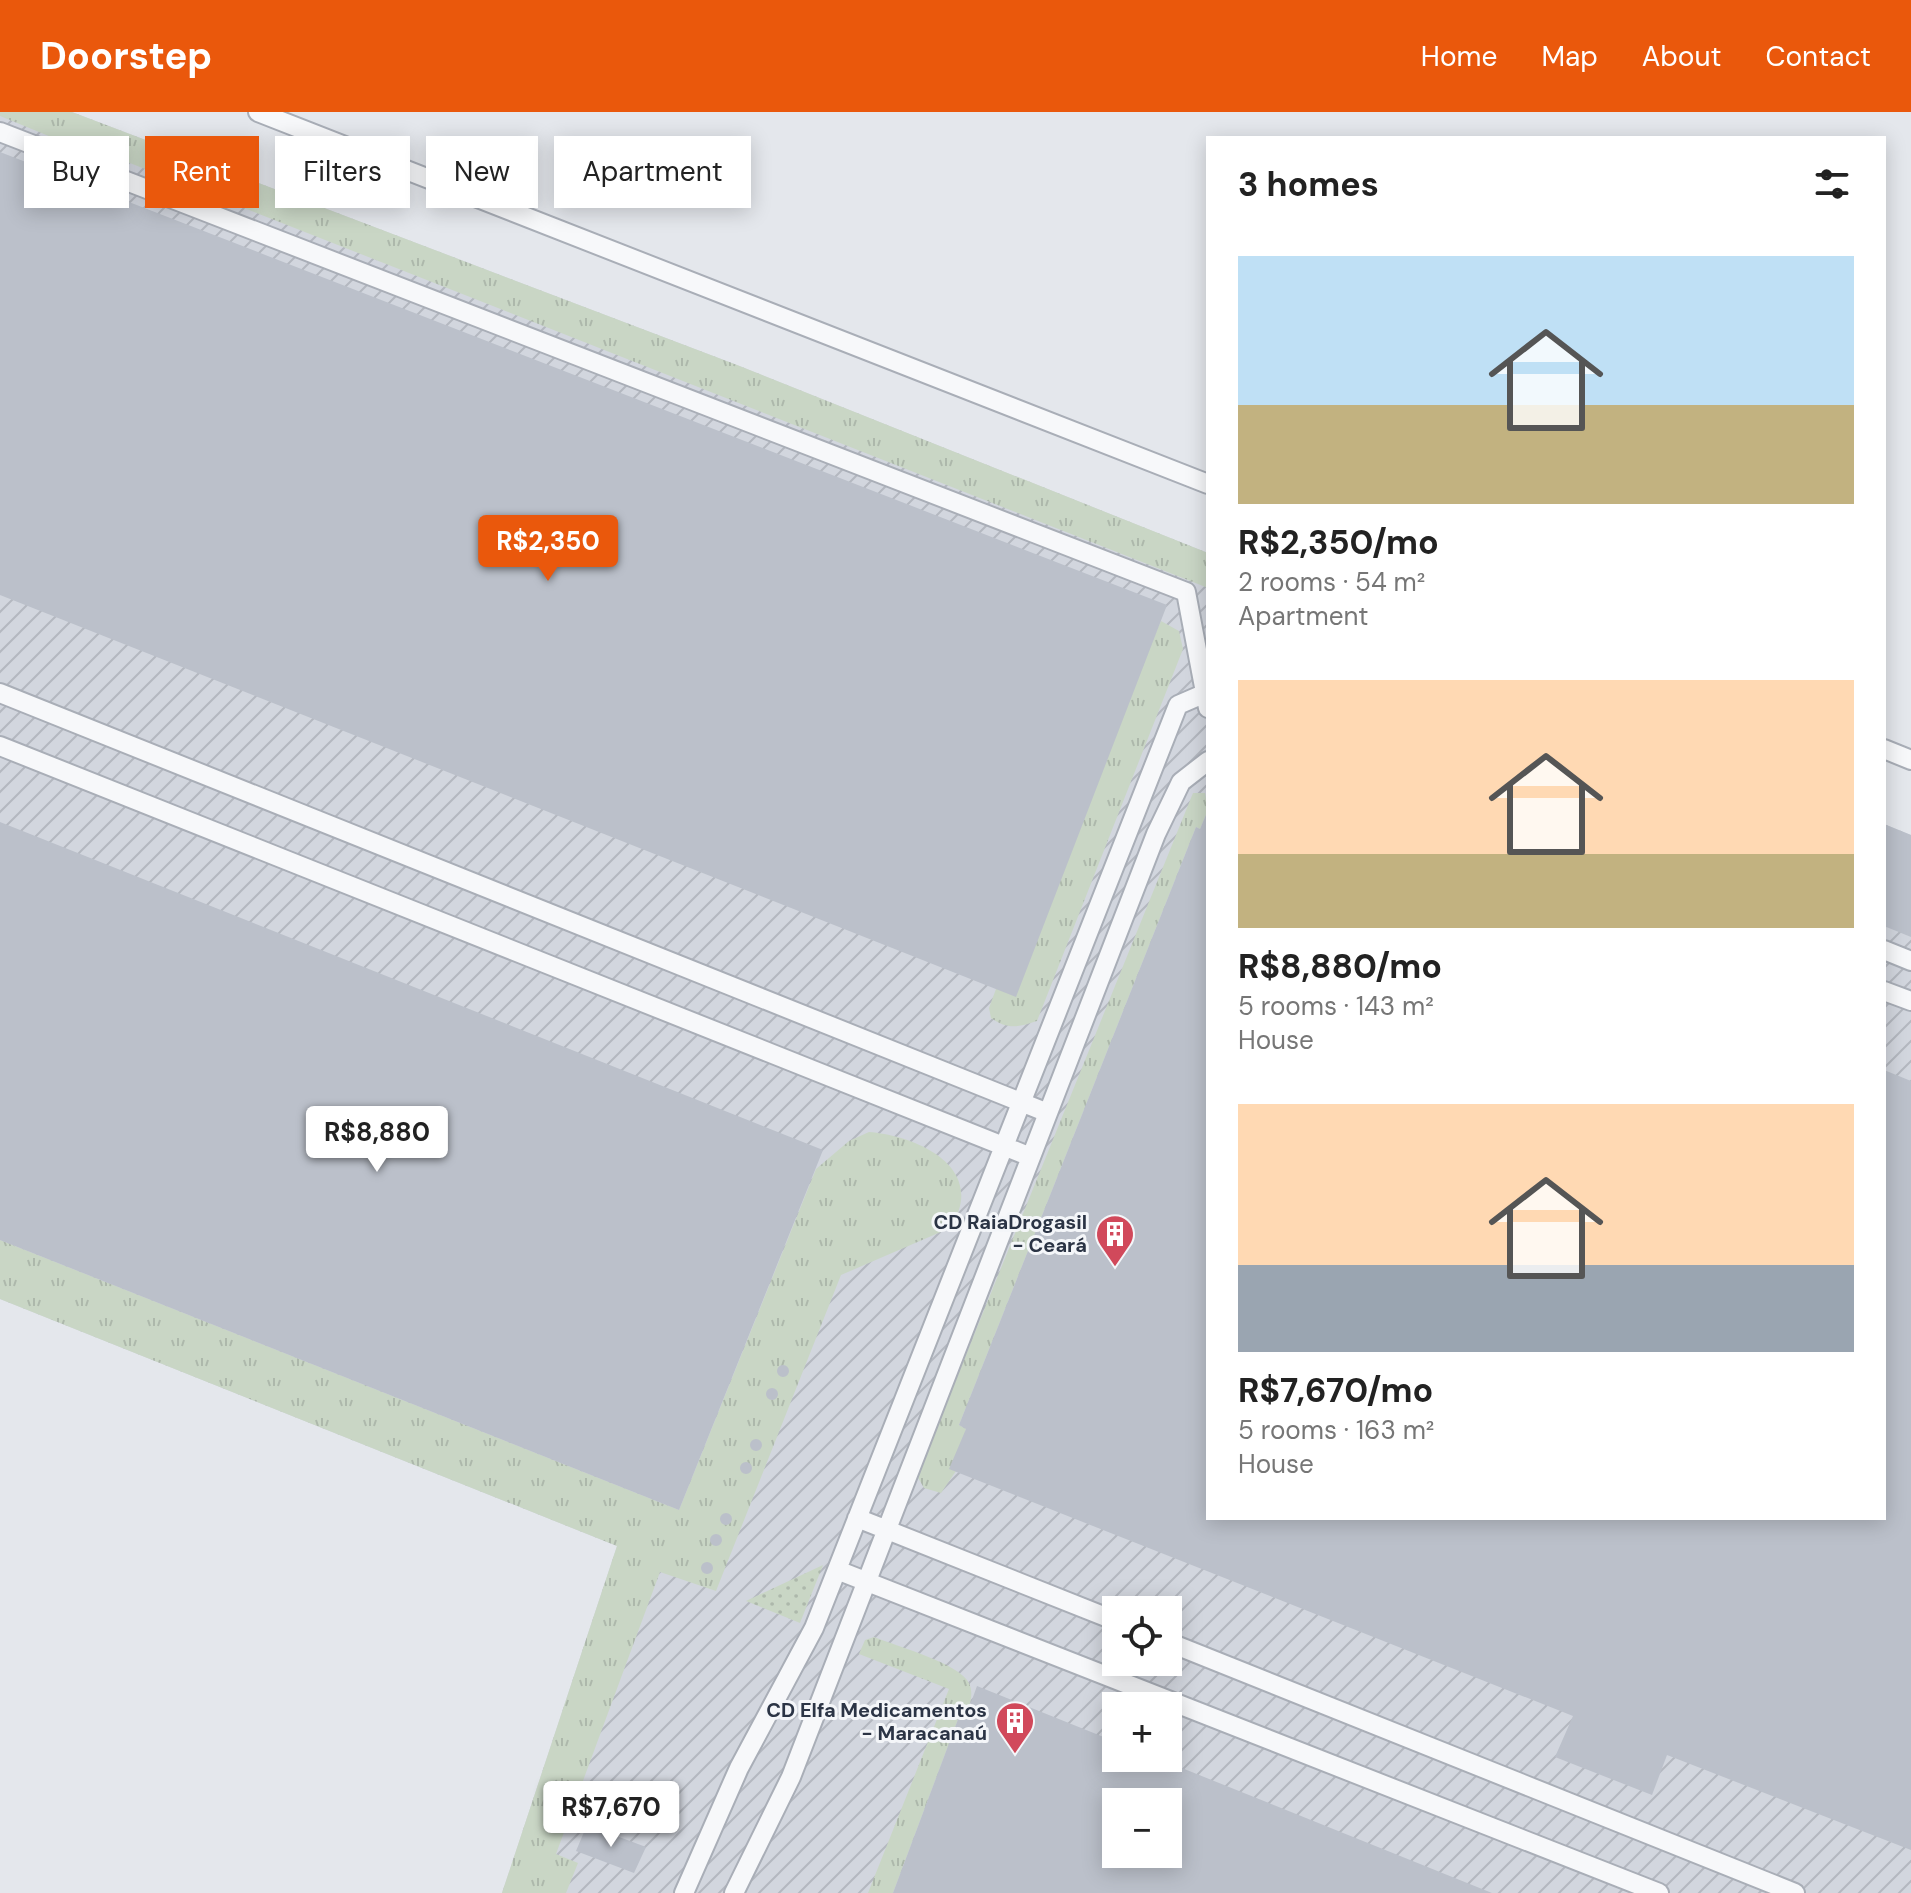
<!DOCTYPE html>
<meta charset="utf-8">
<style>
body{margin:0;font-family:"DM Sans",sans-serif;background:#f6f6f6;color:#222;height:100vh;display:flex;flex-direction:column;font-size:30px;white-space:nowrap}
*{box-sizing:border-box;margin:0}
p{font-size:26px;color:#767676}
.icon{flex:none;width:44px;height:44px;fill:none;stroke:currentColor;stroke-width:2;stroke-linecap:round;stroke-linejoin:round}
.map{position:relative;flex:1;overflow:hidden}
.details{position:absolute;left:1206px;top:24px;width:680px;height:1384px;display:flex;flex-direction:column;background:#fff;border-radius:0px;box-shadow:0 4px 20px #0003}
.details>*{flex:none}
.top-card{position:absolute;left:24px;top:24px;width:760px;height:72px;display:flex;gap:16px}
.buttons{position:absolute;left:1102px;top:1484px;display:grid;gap:16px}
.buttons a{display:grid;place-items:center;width:80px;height:80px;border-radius:0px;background:#fff;box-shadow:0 4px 20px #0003;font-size:40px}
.price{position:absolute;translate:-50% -68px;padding:0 18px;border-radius:8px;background:#fff;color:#222;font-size:26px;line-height:52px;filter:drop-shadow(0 2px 4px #0008)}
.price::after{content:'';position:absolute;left:50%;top:48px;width:24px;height:18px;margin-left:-12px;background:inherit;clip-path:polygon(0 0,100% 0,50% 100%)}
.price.current{background:#ea580c;color:#fff}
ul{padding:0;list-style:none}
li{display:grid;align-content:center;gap:16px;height:424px;padding:0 32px}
li span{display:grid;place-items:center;height:248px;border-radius:0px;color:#555}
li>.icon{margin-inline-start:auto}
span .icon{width:144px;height:144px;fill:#fffc;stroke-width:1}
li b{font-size:34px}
h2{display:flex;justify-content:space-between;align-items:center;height:96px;padding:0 32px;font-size:34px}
.pill{padding:0 28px;border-radius:0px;background:#fff;box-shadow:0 4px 20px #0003;font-size:28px;line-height:72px}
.pill.current{background:#ea580c;color:#fff}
header{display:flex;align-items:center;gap:48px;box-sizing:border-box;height:112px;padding:0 40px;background:#ea580c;color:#fff}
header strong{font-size:38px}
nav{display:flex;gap:44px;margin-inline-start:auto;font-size:28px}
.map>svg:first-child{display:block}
.industrial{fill:url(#industrial-furrows);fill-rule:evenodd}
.grass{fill:url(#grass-tufts)}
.garden{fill:url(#garden-dots)}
.building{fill:#bbc0ca;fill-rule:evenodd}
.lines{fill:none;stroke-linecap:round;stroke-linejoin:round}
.lane-casing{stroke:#a9aeb7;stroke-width:22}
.lane{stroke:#f7f8fa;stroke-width:18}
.labels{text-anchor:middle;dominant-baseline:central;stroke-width:6;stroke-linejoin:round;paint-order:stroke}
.poi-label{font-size:20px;font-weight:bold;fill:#2b3445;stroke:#f4f6f9;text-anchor:end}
</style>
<header>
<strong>Doorstep</strong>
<nav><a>Home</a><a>Map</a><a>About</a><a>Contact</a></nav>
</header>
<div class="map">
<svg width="1911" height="1781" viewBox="0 0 1911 1781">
<defs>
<pattern id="industrial-furrows" width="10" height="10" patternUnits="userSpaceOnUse" patternTransform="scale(2)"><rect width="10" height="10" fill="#d2d6de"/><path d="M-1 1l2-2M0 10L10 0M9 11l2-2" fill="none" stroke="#b4b8c0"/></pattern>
<pattern id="grass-tufts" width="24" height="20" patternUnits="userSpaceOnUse" patternTransform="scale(2)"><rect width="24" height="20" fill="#c9d6c5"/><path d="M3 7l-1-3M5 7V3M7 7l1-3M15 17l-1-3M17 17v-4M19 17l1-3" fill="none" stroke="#adb8ab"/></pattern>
<pattern id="garden-dots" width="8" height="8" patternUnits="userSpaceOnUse" patternTransform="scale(2)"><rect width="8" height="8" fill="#c9d6c5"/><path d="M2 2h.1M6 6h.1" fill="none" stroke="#adb8ab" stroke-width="1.8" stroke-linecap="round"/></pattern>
</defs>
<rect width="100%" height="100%" fill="#e4e7ec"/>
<path class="industrial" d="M0,0H72L737,253L1208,441V1406H1884V712L1911,723V1781H502L617,1434L0,1187ZM1116,1498H1168V1550H1116ZM1116,1594H1168V1646H1116ZM1116,1690H1168V1742H1116Z"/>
<path class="grass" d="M0,0H72L737,253L1208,441V476L69,27H56L0,4Z
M1161,509L1179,519L1183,537L1037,909C1019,915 1008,918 991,906L989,896L996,877Z
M1193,681H1205L1208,698L1200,717L1196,715L959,1313L966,1317L956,1359L941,1381L924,1376L917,1364Z
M869,1020C919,1024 989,1057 950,1116L841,1163L716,1479L660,1460L556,1742L578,1751L566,1781H502L617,1434L0,1187V1128L679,1398L816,1057L849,1029Z
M874,1525C896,1534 959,1551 969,1571C973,1580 971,1587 969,1596L963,1594L893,1781H868L949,1577L859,1542L865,1528Z"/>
<path class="garden" d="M823,1453L800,1511L746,1489Z"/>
<path class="building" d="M0,40L1167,493L1016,885L0,483Z
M1208,698V1406H1884V958L1911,969V1738L1667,1643L1652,1683L1555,1645L1573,1604L949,1357L966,1317L959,1313L1196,715L1200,717Z
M0,710L823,1038L679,1398L0,1128Z
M1884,712L1911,723V825L1884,814Z
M777 1259a6 6 0 1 1 12 0a6 6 0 1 1-12 0Z
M766 1282a6 6 0 1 1 12 0a6 6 0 1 1-12 0Z
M750 1333a6 6 0 1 1 12 0a6 6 0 1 1-12 0Z
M740 1356a6 6 0 1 1 12 0a6 6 0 1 1-12 0Z
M720 1407a6 6 0 1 1 12 0a6 6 0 1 1-12 0Z
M710 1428a6 6 0 1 1 12 0a6 6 0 1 1-12 0Z
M701 1456a6 6 0 1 1 12 0a6 6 0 1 1-12 0Z
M977,1574L1116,1630V1646H1157L1492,1781H893L963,1594L969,1596ZM1116,1690H1168V1742H1116Z
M587,1713L646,1735L634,1761L576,1739Z"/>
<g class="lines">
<g class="lane-casing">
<path id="lane" d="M258,0L1208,372
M0,20L1186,480L1208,596
M0,581L1048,1001
M0,634L1031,1045
M1884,637L1911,648
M1884,838L1911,849
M1884,879L1911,889
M857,1406L1116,1509
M837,1458L1659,1781
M1168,1530L1795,1781
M684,1781L739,1656L814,1516L1178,593L1208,580
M734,1781L791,1665L1156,722L1181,670L1208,649"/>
</g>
<use href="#lane" class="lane"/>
</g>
<defs>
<g id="building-pin" transform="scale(2)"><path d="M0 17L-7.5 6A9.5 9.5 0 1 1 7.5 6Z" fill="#d1495b" stroke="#f4f6f9"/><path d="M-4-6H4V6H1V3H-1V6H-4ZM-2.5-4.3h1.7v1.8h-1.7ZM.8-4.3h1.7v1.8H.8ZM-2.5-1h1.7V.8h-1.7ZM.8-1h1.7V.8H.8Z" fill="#fff"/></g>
</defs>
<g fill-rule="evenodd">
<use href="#building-pin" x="1115" y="1122"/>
<use href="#building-pin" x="1015" y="1609"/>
</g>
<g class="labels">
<g class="poi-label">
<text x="1087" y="1110">CD RaiaDrogasil<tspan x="1087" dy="23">- Ceará</tspan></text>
<text x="987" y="1598">CD Elfa Medicamentos<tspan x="987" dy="23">- Maracanaú</tspan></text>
</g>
</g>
</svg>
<div class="buttons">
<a><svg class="icon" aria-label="locate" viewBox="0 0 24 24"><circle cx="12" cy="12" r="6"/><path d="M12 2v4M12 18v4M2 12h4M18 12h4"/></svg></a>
<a>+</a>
<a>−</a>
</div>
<b class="price current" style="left:548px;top:471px">R$2,350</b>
<b class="price" style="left:377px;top:1062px">R$8,880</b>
<b class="price" style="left:611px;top:1737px">R$7,670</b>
<div class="top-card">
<a class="pill">Buy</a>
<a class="pill current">Rent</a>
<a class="pill">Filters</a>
<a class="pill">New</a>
<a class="pill">Apartment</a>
</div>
<section class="details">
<h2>3 homes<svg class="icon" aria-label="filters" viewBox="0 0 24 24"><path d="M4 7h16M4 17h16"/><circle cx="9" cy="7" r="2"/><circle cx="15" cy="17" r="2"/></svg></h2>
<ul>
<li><span style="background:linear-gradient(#bfe0f5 60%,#c2b280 0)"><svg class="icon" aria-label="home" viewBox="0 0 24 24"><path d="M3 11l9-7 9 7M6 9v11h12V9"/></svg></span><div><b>R$2,350/mo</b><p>2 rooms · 54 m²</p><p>Apartment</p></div></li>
<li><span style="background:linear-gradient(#ffd9b3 70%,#c2b280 0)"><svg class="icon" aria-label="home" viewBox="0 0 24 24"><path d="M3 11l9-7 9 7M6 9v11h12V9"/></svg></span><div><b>R$8,880/mo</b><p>5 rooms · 143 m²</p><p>House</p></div></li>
<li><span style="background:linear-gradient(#ffd9b3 65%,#9aa5b1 0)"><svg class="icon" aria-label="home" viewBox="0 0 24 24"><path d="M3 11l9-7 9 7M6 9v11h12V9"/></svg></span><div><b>R$7,670/mo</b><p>5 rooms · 163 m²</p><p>House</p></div></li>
</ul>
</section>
</div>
